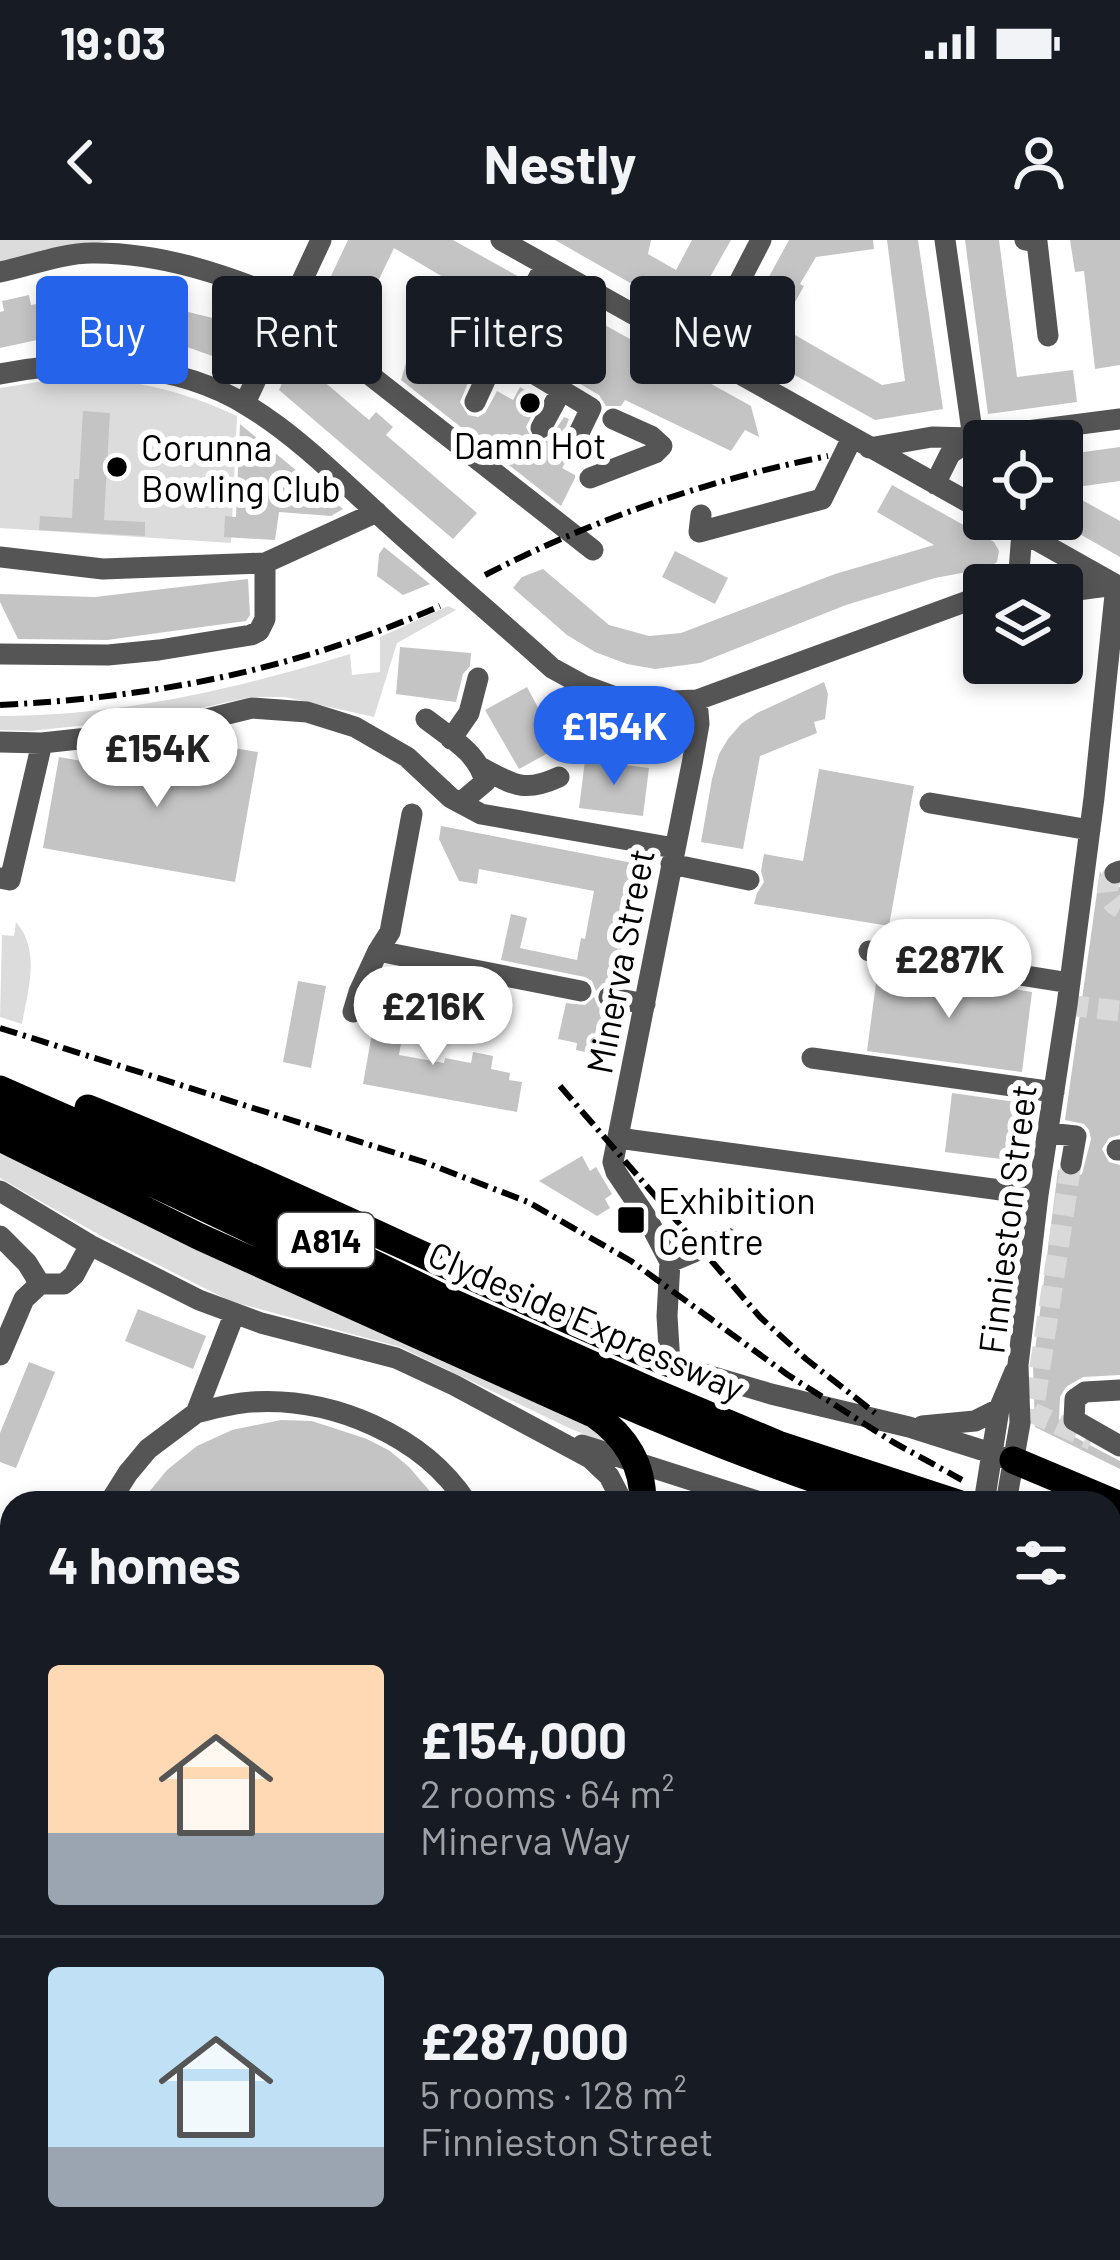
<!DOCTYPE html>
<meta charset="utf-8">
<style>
body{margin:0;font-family:Barlow,sans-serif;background:#20242c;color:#f1f3f6;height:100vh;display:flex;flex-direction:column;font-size:45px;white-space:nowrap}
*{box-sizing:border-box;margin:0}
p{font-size:39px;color:#9ea1a6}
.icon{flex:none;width:66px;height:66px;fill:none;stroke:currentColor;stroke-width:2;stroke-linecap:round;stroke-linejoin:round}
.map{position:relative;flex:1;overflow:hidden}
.details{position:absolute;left:0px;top:1251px;width:1122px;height:771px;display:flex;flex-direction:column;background:#171b24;border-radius:36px 36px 0 0;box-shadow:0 6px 18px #0003}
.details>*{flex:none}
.top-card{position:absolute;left:36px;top:36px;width:1050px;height:108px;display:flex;gap:24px}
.tools{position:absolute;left:963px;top:180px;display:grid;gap:24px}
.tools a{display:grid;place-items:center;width:120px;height:120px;border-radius:12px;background:#171b24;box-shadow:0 6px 18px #0003;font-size:60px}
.price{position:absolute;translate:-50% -102px;padding:0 27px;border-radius:42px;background:#fff;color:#222;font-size:39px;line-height:78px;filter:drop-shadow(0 3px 6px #0008)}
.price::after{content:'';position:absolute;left:50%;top:72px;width:36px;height:27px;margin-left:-18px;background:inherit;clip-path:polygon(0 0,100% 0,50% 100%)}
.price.on{background:#2563eb;color:#fff}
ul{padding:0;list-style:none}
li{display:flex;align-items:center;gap:36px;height:300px;padding:0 48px}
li+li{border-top:3px solid #363941}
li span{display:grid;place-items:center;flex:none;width:336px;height:240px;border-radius:12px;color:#555}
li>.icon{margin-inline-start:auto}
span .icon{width:144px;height:144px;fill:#fffc;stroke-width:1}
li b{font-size:51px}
h2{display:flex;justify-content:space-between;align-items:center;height:144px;padding:0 48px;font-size:51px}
.pill{padding:0 42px;border-radius:12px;background:#171b24;box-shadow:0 6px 18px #0003;font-size:42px;line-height:108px}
.pill.on{background:#2563eb;color:#fff}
.status{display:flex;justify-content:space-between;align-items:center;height:84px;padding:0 60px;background:#171b24;direction:ltr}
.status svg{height:33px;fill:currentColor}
header{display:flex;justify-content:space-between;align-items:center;height:156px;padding:0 48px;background:#171b24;font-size:54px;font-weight:700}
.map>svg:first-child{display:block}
.green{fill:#dcdcdc}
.water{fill:#a3a3a3}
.building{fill:#c4c4c4}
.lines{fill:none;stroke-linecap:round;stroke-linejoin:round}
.minor-tunnel{stroke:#d9d9d9;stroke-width:21;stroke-dasharray:21 10;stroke-linecap:butt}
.minor{stroke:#555;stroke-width:21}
.major{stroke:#000;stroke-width:27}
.rail{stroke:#000;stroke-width:6;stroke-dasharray:18 6 3 6;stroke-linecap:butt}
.poi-dot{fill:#000;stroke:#fff;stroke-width:4.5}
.labels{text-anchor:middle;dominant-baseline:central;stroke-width:12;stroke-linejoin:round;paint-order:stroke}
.shield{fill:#fff;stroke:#4c4c4c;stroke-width:3}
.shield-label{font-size:33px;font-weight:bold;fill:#000}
.poi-label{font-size:36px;fill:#000;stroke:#fff;text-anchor:start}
.street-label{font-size:36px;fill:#000;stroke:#fff}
</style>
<div class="status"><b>19:03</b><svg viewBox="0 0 49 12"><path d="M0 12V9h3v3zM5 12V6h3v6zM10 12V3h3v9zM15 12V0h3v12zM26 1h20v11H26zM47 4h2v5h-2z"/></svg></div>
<header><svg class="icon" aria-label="back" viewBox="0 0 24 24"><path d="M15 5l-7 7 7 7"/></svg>Nestly<svg class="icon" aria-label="person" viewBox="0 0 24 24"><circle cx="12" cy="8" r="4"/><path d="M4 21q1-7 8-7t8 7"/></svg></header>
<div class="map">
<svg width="1120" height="2020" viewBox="0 0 1120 2020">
<rect width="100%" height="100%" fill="#fff"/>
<path class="green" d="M0,0H111L0,25Z
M69,137C129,138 182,150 237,176L231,303L0,288V148Z
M448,366L456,370L397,403L374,477L285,457H251L155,478L30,491L0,490V476C120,476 236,449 350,414L352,435L380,432V397Z
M16,682C41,711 28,749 22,784L0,777L2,695L14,696Z
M0,904L599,1186L618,1208L569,1188L400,1107L230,1061L103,997L0,938Z"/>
<path class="water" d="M0,1785L12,1790V2010H521L545,2020H0Z"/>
<path class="building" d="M348,0H453L521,38L492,92L451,72L439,71L428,65L443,37L394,8L361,77L351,73L341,94L314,72Z
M555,0H651L648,14L676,30L692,0H731L688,76Z
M789,0H873L874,9L816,17L800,44L804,46L781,87L882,145L905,141L887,0H918L943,169L875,180L734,101Z
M965,0H999L1017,137L1073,130L1077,162L988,174Z
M1070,0H1120V125L1095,129L1084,31L1075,32Z
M74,49H102V61L145,64L147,52L178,56L176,69L221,80L229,63L256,72L232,123L187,107L125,96L60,95L0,108V72L4,71L2,61L29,55L31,65L53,61H74Z
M547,53L751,166L759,197L745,190L731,211L625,160L621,166H606L599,155L518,107Z
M416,89L476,124L460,162L468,175L478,177L485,173L497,151L513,160L520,147L540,159L526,187L533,201H548L564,177L569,179L561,199L564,208L571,213L562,228L575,235V238L561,266L401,140Z
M301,100L325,119L322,124L326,127L321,139L369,180L376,172L393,187L386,195L477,273L453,299L279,150Z
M83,171L110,173L104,280L145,282V296L39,290L40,276L72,278L74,239H79Z
M240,184L343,269L331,276L279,272L275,300L224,297L225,276L236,277Z
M1120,207V241L1062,249L1120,281V317L1062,284V215Z
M892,245L994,302L999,311L997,322L988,328L935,338L846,365L700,423L655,429L627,424L595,412L567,395L513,348L522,337L543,329L609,385L649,396L681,393L835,334L934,305L877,272Z
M384,307L430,344L403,355L377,336L379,314Z
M675,311L728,338L715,364L662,337Z
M248,339L250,375L246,381L107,400L18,399L0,362V354L95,357Z
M400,407L471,413L470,426L463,434L456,462L396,454Z
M824,442L828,454L825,479L814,482L817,493L760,516L743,609L701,602L712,539L719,514L728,499L741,484L757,473Z
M527,447L559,507L519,529L485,470Z
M186,500L258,512L235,642L43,608L59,517L99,524L100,517L174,530L179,501Z
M585,520L649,528L643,576L579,568Z
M819,529L914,546L889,686L754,664L757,653L764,642L761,631L764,614L803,621Z
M441,586L633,623L631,636L635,637L618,726H615L612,742L603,743L596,751L592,741L585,737L501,720L511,674L527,678L520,708L577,720L581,698L585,699L594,651L479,629L477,644L459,641L439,599Z
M1100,631L1105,644L1112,648L1120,647V895L1109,898L1102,909L1109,922L1120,925V1135L1083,1137L1066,1147L1060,1157L1059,1179L1067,1193L1120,1221V1229L1035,1187L1033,1126L1058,930L1070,939L1082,934L1091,899L1089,890L1084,884L1065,880Z
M878,728L1032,752L1022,832L867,811Z
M298,741L326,746L311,828L283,822Z
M594,757L598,767L612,773L605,812L591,809L590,813L576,810L577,803L558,799L566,763L585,765Z
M378,759L408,765L399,815L444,823L445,818L471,823L473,812L493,816L491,829L510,833L509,840L522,842L517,872L363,844Z
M952,853L1016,862L1009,920L945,912Z
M582,916L590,931L596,927L612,954L605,959L610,968L597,976L539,941Z
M138,1069L206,1096L193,1129L125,1101Z
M29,1122L55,1132L16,1228L0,1222V1193Z
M281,1180L312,1181L367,1199L390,1211L409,1227L440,1263H140L167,1230L197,1206L232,1190Z"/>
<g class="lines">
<path class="minor-tunnel" d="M1115,633C1104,646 1105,660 1120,668
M1067,765L1120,771
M1071,924L1033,1173L1092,1200"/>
<path class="minor" d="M501,0L984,271
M945,0L973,198
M1025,0L1037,2L1048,96
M545,26L498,112L591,168L576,199
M0,32C29,26 62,13 92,13C161,12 229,36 291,62
M287,70L593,310
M444,85L498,112L475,162
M703,112L761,0
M0,134C80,118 176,121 248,166C299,197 344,243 388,283C442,332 498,379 552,428L583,445L613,456L644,462L697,460L984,355
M245,163L321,0
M541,188L561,151
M869,208L932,197L973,198L1120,179
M590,238L655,213L662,206L651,196L613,179
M935,244L950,214L973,198
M701,275L699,292L822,259L852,198
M999,279L1120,347
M0,317L103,329L265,323V379L259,391L251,395L159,410L108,415L0,414
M265,323L377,272
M1008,345L1019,331L1022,292
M1062,352L1115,345
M697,460L699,484L692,524L613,922L616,932L647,978L670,1022L667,1076L670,1124L771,1154L909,1187L1013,1220
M426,479C449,497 478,512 485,542L460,563
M451,499L469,473L478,438
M0,502L42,503L162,490L252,468L307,472L355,487L407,517L451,558L481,574L674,608
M482,528C514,545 524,553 559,537
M930,563L1090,590
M671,624L749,640
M1115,633L1120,631
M0,638L10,640L42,503
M378,711L581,751
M869,711L1070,743
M609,757L645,764
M353,772L359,752L378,711L390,692L412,574
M812,818L1054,852
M1048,893L1076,896L1071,924
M618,898L1038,955
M1117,910H1120
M0,951L90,1005L199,1060L261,1083L396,1118L454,1145L590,1218L609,1236L623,1263
M0,996L27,1023L40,1044
M670,1022L727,998
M0,1115L24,1059L40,1044H64L74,1035L90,1005
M1120,1150L1085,1152L1075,1159L1074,1180L1120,1206
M196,1173C215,1168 233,1163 252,1162C332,1157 423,1195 467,1263
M922,1186L975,1181L999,1169
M582,1205L763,1263
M109,1263L128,1233L148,1209L196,1173L234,1075
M984,1263L999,1169L1015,1131
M1006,1263L1020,1183L1018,1125L1038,955L1067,765L1094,558L1116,345
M0,1412L11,1429L12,1454
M1110,1552L1120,1554
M0,1707L12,1708
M1110,1728L1120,1729
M792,2010L812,2020
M902,2020L903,2010"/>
<path class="major" d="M0,849L175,926L450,1061L652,1151L778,1204L958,1263
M88,868C285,946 474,1043 670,1124
M0,875C295,1001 579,1166 885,1263
M0,898L200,997L595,1175C626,1197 643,1224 643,1263
M1013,1220L1120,1265
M1110,1303L1120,1305
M1110,1325L1120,1327
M1110,1360L1120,1361"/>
<path class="rail" d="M485,335C594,279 707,240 828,216
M0,465C159,457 294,430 440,366
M0,788L424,922L528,962L631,1021L788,1135L893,1202L962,1240
M560,846L760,1077L806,1119L875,1173
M1110,1289L1114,1290"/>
</g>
<g class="poi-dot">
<circle cx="530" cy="163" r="12"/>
<circle cx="117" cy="227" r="12"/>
<rect x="616" y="965" width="30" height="30" rx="6"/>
</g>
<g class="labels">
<rect class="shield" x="278" y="973" width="96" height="54" rx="9"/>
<g class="shield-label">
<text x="326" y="1000">A814</text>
</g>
<g class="poi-label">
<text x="530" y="204" text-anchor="middle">Damn Hot</text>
<text x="141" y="206">Corunna<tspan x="141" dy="41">Bowling Club</tspan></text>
<text x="658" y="959">Exhibition<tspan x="658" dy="41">Centre</tspan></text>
</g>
<g class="street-label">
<text transform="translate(619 721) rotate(-79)">Minerva Street</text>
<text transform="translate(1006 979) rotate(-83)">Finnieston Street</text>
<text transform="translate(587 1080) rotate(24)">Clydeside Expressway</text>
</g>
</g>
</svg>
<div class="tools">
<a><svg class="icon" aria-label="locate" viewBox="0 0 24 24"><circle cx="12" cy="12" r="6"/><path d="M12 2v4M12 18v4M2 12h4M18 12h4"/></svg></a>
<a><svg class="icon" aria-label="layers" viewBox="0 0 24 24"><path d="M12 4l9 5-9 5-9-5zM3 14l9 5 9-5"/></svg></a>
</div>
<b class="price on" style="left:614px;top:548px">£154K</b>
<b class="price" style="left:157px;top:570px">£154K</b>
<b class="price" style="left:949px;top:781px">£287K</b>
<b class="price" style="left:433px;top:828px">£216K</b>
<div class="top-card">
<a class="pill on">Buy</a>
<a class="pill">Rent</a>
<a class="pill">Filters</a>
<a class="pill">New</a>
</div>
<section class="details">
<h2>4 homes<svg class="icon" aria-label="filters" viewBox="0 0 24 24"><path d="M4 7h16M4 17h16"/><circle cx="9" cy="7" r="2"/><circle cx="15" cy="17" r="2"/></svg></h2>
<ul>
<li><span style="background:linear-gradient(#ffd9b3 70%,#9aa5b1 0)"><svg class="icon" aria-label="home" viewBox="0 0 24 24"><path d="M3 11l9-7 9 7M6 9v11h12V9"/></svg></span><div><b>£154,000</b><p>2 rooms · 64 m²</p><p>Minerva Way</p></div></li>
<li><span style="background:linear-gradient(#bfe0f5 75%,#9aa5b1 0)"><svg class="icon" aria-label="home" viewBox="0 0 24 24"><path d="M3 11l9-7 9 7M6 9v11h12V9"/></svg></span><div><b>£287,000</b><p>5 rooms · 128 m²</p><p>Finnieston Street</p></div></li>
</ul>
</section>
</div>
